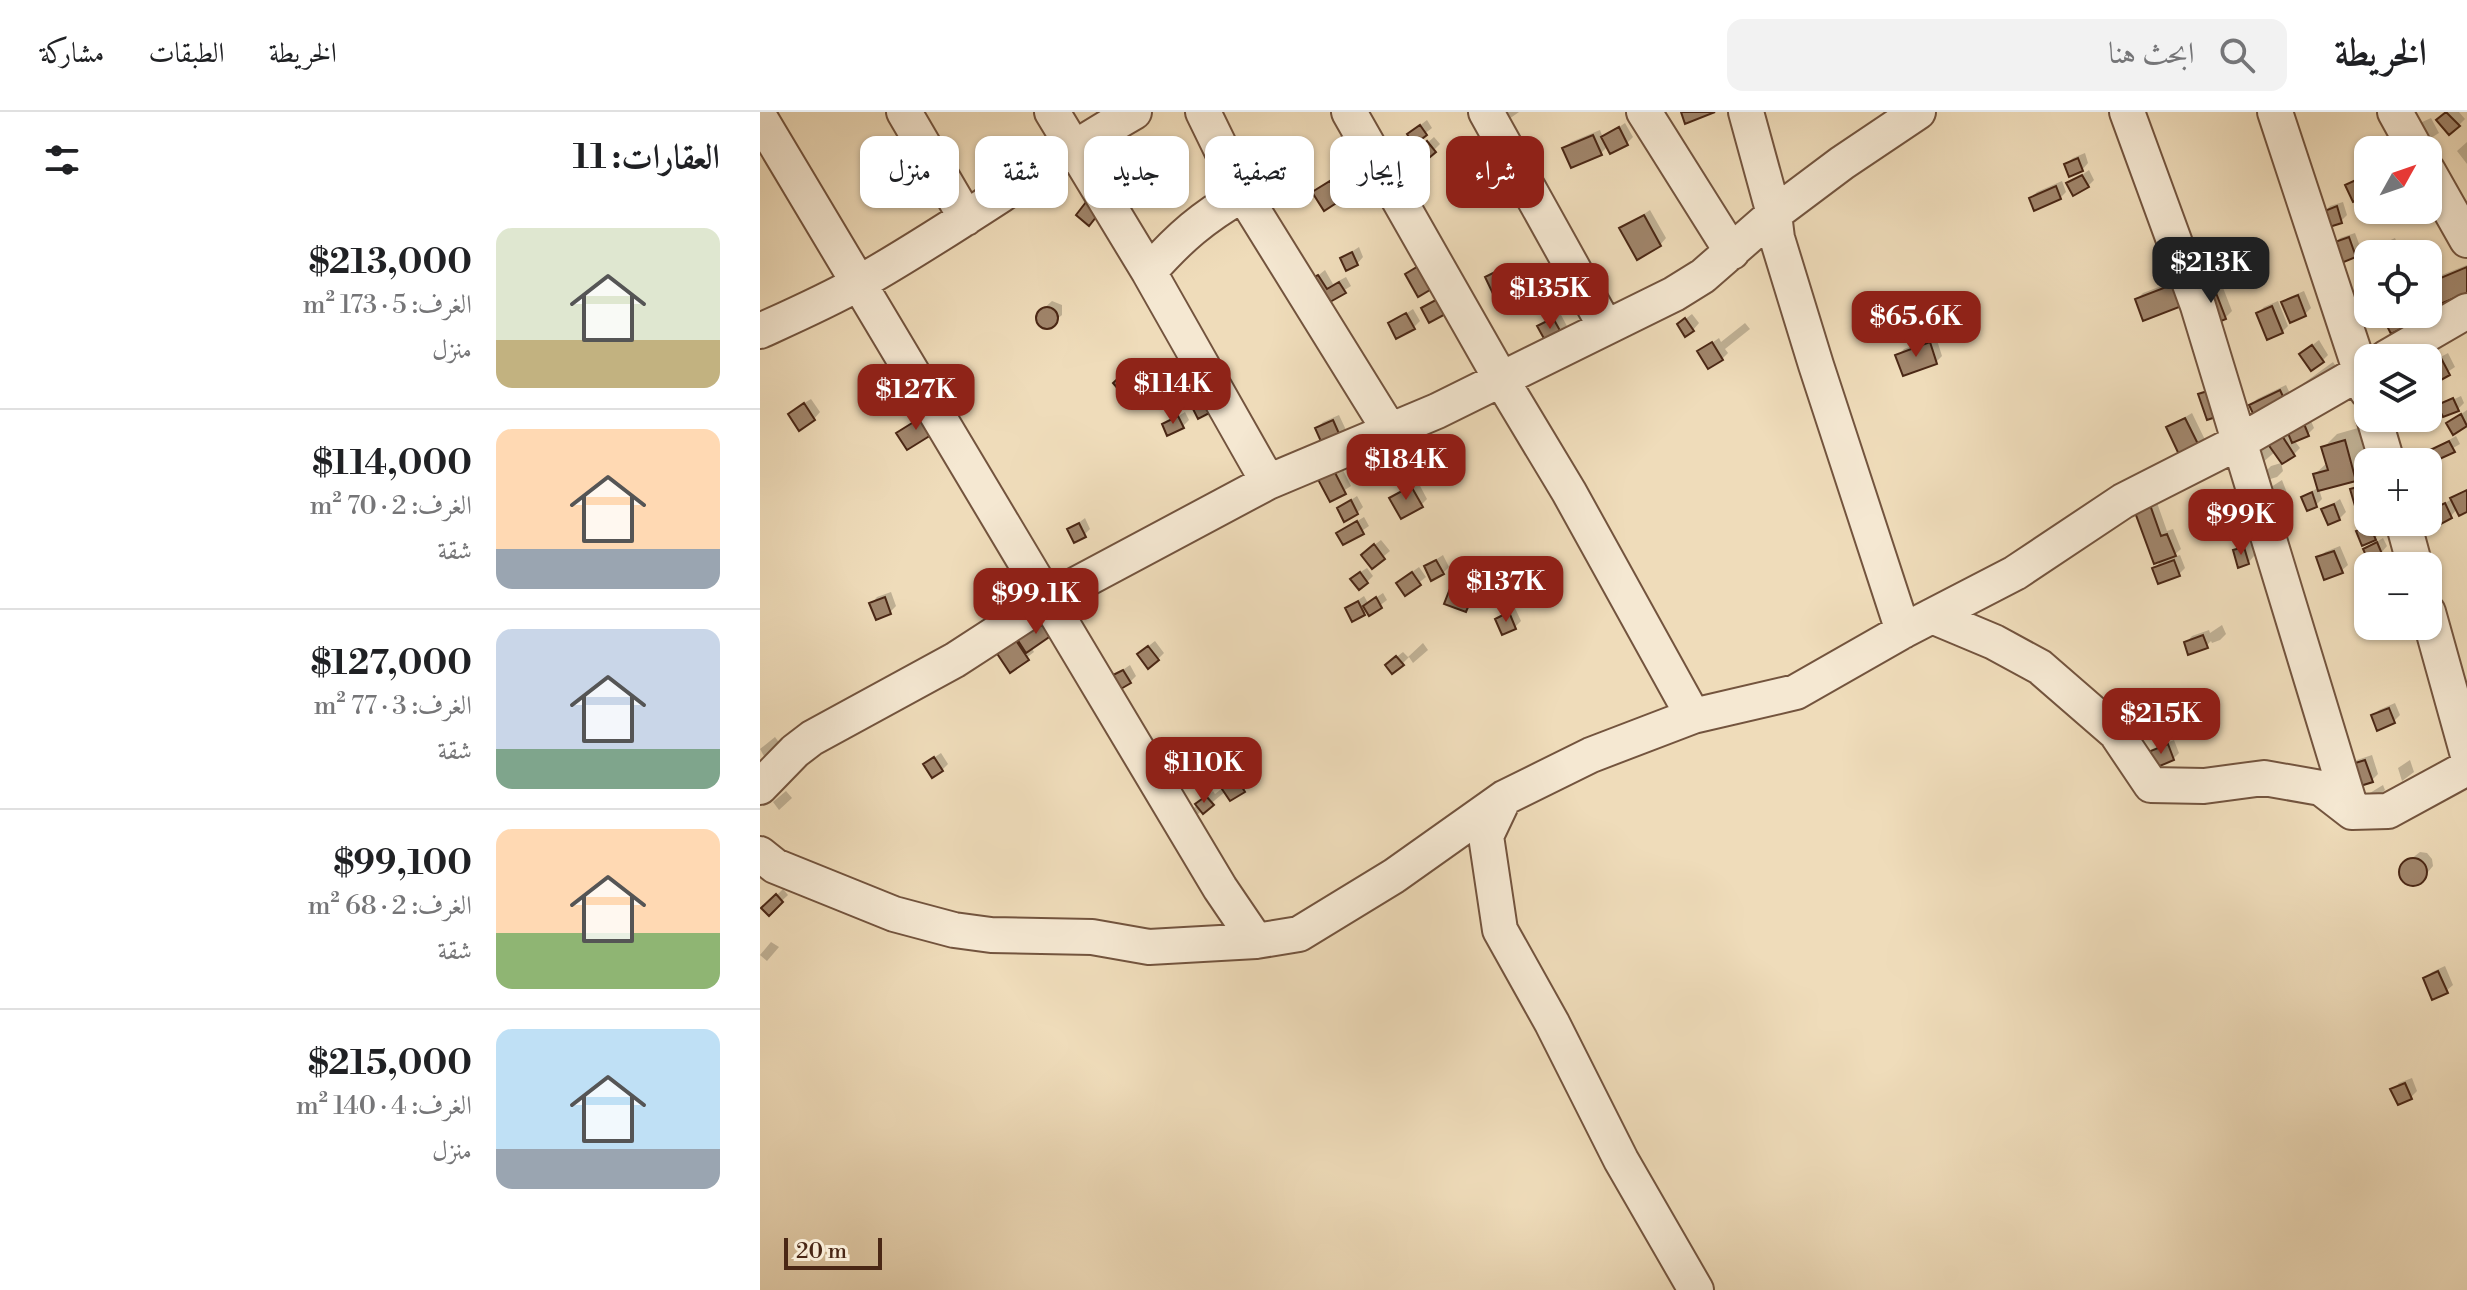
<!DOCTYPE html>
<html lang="ar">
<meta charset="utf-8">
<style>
body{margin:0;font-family:"Libre Bodoni",Amiri,serif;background:#f2f2f2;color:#202124;direction:rtl;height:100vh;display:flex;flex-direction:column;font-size:30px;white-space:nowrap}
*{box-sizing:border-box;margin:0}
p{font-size:26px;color:#757577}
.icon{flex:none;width:44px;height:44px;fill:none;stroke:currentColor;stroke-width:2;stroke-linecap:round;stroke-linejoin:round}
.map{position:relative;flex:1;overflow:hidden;direction:ltr}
.panel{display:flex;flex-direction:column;background:#fff;width:760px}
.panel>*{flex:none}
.hud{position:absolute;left:24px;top:24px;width:760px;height:72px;direction:rtl;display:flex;gap:16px}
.needle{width:52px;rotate:50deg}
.tools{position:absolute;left:1594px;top:24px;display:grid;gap:16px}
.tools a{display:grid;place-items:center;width:88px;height:88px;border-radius:16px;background:#fff;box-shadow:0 2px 6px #0004;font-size:40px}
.scale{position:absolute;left:24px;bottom:20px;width:98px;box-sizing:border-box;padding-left:8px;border:4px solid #4a2715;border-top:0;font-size:22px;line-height:28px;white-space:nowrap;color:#4a2715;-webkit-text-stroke:6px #f5e8d2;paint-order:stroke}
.price{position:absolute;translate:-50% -68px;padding:0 18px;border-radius:16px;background:#8f2418;color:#fff;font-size:26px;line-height:52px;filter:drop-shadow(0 2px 4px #0008)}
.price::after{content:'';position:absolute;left:50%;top:48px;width:24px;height:18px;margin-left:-12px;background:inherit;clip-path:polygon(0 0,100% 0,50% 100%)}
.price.active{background:#222;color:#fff}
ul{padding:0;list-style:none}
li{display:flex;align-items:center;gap:24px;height:200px;padding:0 40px}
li+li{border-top:2px solid #e0e0e0}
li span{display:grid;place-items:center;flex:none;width:224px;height:160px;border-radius:16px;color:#555}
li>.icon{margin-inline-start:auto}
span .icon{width:96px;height:96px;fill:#fffc;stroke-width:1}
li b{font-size:34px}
h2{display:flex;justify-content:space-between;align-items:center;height:96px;padding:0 40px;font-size:34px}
.tag{padding:0 28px;border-radius:16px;background:#fff;box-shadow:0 2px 6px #0004;font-size:28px;line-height:72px}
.tag.active{background:#8f2418;color:#fff}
header{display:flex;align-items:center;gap:48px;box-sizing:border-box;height:112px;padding:0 40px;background:#fff;border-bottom:2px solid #e0e0e0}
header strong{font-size:38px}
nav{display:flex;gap:44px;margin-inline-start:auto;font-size:28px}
.search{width:560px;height:72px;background:#f2f2f2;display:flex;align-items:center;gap:20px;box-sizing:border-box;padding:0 28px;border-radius:16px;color:#757577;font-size:30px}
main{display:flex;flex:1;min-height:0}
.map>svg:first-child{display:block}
.shadow{fill:#0003}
.building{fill:#a0856b;stroke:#4a2715;stroke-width:2}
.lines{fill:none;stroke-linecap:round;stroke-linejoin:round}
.street-casing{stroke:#73543e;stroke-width:38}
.street{stroke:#f5e8d2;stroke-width:34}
</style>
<header>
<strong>الخريطة</strong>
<div class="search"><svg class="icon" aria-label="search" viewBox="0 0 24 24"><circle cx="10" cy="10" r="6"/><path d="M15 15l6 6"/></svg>ابحث هنا</div>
<nav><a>الخريطة</a><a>الطبقات</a><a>مشاركة</a></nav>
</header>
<main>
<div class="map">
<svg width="1707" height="1178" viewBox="0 0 1707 1178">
<rect width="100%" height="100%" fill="#efdcba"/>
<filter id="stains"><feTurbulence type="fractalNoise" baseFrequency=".0025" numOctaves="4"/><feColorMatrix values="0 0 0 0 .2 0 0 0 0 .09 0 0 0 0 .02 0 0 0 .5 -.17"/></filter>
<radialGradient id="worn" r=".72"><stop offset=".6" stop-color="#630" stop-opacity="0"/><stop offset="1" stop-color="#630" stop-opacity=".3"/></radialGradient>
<path class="shadow" d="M731,0H759L739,14Z
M1687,0H1699L1705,7L1699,13L1679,8Z
M1671,6L1679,21L1661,32L1660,11Z
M667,8L672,16L654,30L649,22Z
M865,11L873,25L867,31L848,34L841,41L805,36L811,30L840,18L843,26Z
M674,25L680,32L663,49L656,41Z
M1635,30L1646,38H1619L1627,34L1628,36Z
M1707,30V52L1697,39Z
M1325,41L1328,51L1322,58L1306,52L1313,46Z
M1329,58L1334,68L1328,74L1309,72Z
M1604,62L1608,69L1605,82L1587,74Z
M576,64L586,80L580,86L555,80Z
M1302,69L1306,80L1300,86H1271L1277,80Z
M1583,90L1587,103L1581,109L1564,100L1570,94Z
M890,98L906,126L900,133L862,117Z
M1595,121L1601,137L1595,144L1574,132L1580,126Z
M1635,126L1641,140L1640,142L1608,143L1614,136Z
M599,135L603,145L597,152L582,146Z
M747,152L756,170L750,176L727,165Z
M1707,153V179L1682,189L1668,198V176L1674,173L1673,170L1679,164Z
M565,158L573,172L586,165L591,174L562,192L550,170Z
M1425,165L1432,184L1377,187L1383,181Z
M1460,168L1472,199L1465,206L1444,175Z
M1544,179L1551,196L1545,202L1524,191L1530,185Z
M292,189L302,193V203L287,215L282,213L277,205L280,200Z
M1518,189L1528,214L1522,220L1498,201L1504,195Z
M653,197L660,209L654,215L630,212Z
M800,201L808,216L802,222L780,215Z
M932,202L939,211L933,218L919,212Z
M985,211L990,217L965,237L968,241L962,247L940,239L959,226L961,230Z
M1176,225L1182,244L1176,250L1138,243L1144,237Z
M1559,228L1568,243L1562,249L1541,242Z
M1688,241L1695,255L1668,273V252Z
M1573,250L1580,260L1538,277L1544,271Z
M373,255L383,267L377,273L361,265Z
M446,266L444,280L432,287L427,278Z
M1526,273L1533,288L1491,293L1497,287Z
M1701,284L1704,291L1698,297L1684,303L1680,293L1684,289V292Z
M51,287L60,300L54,307L36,296Z
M1707,298V312L1694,320L1688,311Z
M425,300L429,308L423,314L404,313Z
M1432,301L1448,334L1441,340L1409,315Z
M1548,302L1554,316L1548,322L1534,328L1540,336L1534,342L1516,339L1502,351L1493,340Z
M579,303L586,318L580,325L557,316L563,310Z
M1598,316L1608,354L1595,367L1559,377L1562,387L1556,393L1543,385L1559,375L1555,362L1568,350L1564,335L1577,322Z
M1696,324L1700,332L1676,346L1678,350L1671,356L1668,357V350H1650L1656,342L1671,336L1672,338Z
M577,346L591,374L571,387Z
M1521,351L1523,359L1517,365L1507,368L1505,360L1511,354Z
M1522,368L1527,381L1511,392L1505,379Z
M1608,369V387L1597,391L1592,378L1598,372Z
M658,370L667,387L661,393L632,387Z
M1707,377V398L1697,397L1691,404L1676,397Z
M597,384L603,395L597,401L579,396Z
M1395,385L1407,419L1413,417L1421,437L1411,446L1420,443L1425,456L1419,462L1395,456L1404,446L1375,396Z
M1580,387L1586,400L1579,407L1564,398Z
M604,405L609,414L584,431L578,421Z
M325,406L330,417L324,423L309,418Z
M1613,410H1617L1621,420L1615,426L1599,420Z
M1623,426L1627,434L1621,441L1605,437Z
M621,428L630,439L612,454L609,437Z
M1497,428L1509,441L1494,444L1488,451L1475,439L1481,433L1490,430L1491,433Z
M1580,434L1588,453L1581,459L1559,446L1565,440Z
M683,443L689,455L683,461L666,454Z
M659,455L666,465L646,481L645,465Z
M607,456L613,464L607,470L599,461Z
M794,456L799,466L793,473L775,468Z
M699,469L718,476L716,482L694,473Z
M131,480L136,494L130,500L111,492L117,485Z
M623,481L627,488L610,501L608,498L604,502L587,496L604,484L608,491Z
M755,496L761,509L755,515L737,507Z
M1462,513L1466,522L1460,528L1452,531L1451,529L1446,534L1426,531L1432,524L1449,518L1450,521Z
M264,523L274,540L251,558L239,540Z
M395,529L404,541L398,547L386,536Z
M663,531L668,538L653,551L649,545L642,552L634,547L643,540L648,545Z
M370,553L376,564L370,570L354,564Z
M1635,591L1640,603L1634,609L1613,604L1619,598Z
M15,625L21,633L5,646L0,637Z
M1414,628L1419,641L1413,647L1391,641L1397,635Z
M181,641L188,652L182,658L172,647Z
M1612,643L1618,662L1612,668L1591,654L1597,648Z
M1650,648L1654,660L1642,669L1638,656Z
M483,660L490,672L484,678L466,679L432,707L427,702L453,679L455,682Z
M1623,673L1625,678L1619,684H1605Z
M26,679L32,686L19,698L13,690Z
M1660,740L1667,741L1672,747L1673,754L1658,772L1646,771L1642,766V754Z
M23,777L28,783L9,801L4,796Z
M11,830L19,835L7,849L0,843Z
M1685,854L1693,873L1686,879L1666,866L1672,860Z
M1652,966L1657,979L1651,985L1633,978L1639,971Z"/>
<path class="building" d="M921,0H955L925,12Z
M1686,0L1700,14L1689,23L1676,8Z
M660,13L667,23L654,33L647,22Z
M859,15L868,33L850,42L841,25Z
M833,23L842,43L811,56L802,36Z
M667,29L676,40L663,51L653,41Z
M1318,46L1323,59L1309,65L1304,52Z
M1322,63L1329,75L1313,84L1306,71Z
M1598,67L1607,84L1593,90L1585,73Z
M570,69L581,88L564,99L552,80Z
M1296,74L1301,87L1274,99L1269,86Z
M326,90L340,100L329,114L316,103Z
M1577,94L1582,111L1566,116L1562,100Z
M884,103L901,134L877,148L859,116Z
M1589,125L1596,145L1579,152L1572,131Z
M1628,131L1633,142H1608V148L1605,142Z
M592,140L598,153L586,159L580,146Z
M662,152L675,175L658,185L645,162Z
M1707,155V181L1680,192L1671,170Z
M741,157L751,178L735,186L725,165Z
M558,163L567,177L579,170L586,181L561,195L547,169Z
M1419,170L1427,192L1383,209L1375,187Z
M1453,173L1466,207L1449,214L1435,180Z
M1538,183L1546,204L1530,211L1521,190Z
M683,184L691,199L669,211L661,196Z
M1512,194L1523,221L1507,228L1496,201Z
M276 206a11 11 0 1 1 22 0a11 11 0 1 1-22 0Z
M646,201L655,217L636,227L628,211Z
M1621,202H1651L1655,210L1631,222Z
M793,206L803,224L787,232L777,214Z
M925,206L934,219L925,225L917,212Z
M952,230L963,248L948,257L937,239Z
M1170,230L1177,252L1143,264L1135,243Z
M1552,233L1564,250L1551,259L1539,242Z
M1681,246L1690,263L1668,275V253Z
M366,259L378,274L365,285L353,271Z
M1454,277L1462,303L1447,308L1438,282Z
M1520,278L1528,295L1497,310L1489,293Z
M450,283L457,297L438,307L431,293Z
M1693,286L1699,299L1683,305L1677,293Z
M44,291L55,308L39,319L28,302Z
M1701,302L1707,314L1693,323L1686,311Z
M165,303L176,320L147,338L136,321Z
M418,304L424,316L407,324L402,312Z
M1425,306L1443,342L1423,351L1406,315Z
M1542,307L1549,324L1532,331L1525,314Z
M573,308L581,326L563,334L555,316Z
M1519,319L1535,344L1522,352L1505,328Z
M1585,328L1596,369L1558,379L1553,362L1568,358L1561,335Z
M1689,329L1695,340L1673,350L1668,339Z
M570,351L586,382L570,390L554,360Z
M1605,373L1608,390L1595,394L1590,377Z
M651,374L663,395L641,407L629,386Z
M1707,378V400L1699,404L1690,386Z
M1552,380L1557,395L1547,399L1541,385Z
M591,388L598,402L584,410L577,396Z
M1389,390L1401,424L1407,422L1416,444L1394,452L1373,395Z
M1685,391L1692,406L1681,412L1673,397Z
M1574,392L1580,408L1568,413L1561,397Z
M597,409L604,422L583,433L576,421Z
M319,411L326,425L314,431L307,417Z
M1610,414L1616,428L1602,434L1596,419Z
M1617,430L1622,442L1608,448L1603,437Z
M614,432L625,447L612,457L601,443Z
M1484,435L1489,452L1478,456L1473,438Z
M1574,439L1583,461L1564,468L1556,445Z
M676,448L684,462L671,469L664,454Z
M1414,448L1420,464L1398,472L1392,456Z
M600,460L608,471L599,478L590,467Z
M652,460L661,473L645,484L636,471Z
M787,460L794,474L779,481L772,468Z
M691,474L713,483L706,500L684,492Z
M125,485L131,502L116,508L109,491Z
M616,485L622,496L609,504L603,494Z
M598,489L605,503L592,510L585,496Z
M749,500L756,517L742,523L735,507Z
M286,507L295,521L266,541L257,527Z
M1443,523L1448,536L1428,543L1424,530Z
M255,527L269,548L250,561L236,540Z
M388,534L399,548L388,557L377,542Z
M636,544L644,553L632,562L625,553Z
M363,558L371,571L359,578L351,564Z
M1629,596L1635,611L1617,619L1611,603Z
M1408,632L1414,648L1395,656L1388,640Z
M174,645L183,659L172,666L163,652Z
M1605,648L1613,670L1597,675L1589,653Z
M476,665L485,680L470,689L460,674Z
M446,684L454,693L443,702L435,692Z
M1639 760a14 14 0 1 1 28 0a14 14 0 1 1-28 0Z
M16,782L23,790L9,804L1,796Z
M1678,859L1688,881L1672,888L1663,866Z
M1645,971L1652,987L1638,993L1630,977Z"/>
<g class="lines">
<g class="street-casing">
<path id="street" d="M144,0L206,106
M292,0L389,160L508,370
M443,0L483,82
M589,0L741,267L809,380L933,604
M726,0L845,214
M884,0L972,140
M986,0L1014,102L1082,51L1158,0
M1367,0L1438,194L1592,700
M1515,0L1607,279
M1635,0L1656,38
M0,6L460,776L496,829
M1668,59L1707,128
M1014,102L1017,126L1056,253L1143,519
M389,160C420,125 442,106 483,82L630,319
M0,219C33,204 67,189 99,171C193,118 280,54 374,0
M1626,246L1707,199
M1614,306L1627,350
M1643,410L1655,454
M1668,500L1707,640
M1172,504L1234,530L1280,555L1356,621L1391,673L1444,674L1504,666L1561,676L1592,700L1628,699L1707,656
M0,675L35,639L52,626L195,548L289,487L508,370L677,299L914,182L943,164L1014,102
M744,686L726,724L740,818L792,911L861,1048L936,1178
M0,742L15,754L134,802L194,818L231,823L332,825L389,835L496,829L539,822L634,764L744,686L831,643L933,604L1036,580L1143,519L1255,461L1363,389L1479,330L1608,256"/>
</g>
<use href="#street" class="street"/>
</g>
<rect width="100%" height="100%" filter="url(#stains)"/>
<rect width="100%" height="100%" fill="url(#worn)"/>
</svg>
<div class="tools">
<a><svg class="needle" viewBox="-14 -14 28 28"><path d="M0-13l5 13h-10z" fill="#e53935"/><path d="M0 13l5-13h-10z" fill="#757577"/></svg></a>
<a><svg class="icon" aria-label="locate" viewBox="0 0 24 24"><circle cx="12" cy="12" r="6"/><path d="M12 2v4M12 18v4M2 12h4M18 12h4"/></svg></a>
<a><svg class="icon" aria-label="layers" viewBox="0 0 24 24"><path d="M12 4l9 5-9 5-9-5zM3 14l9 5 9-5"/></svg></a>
<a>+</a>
<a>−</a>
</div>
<div class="scale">20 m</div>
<b class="price active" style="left:1451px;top:193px">$213K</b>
<b class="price" style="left:790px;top:219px">$135K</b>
<b class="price" style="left:1156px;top:247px">$65.6K</b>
<b class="price" style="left:413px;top:314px">$114K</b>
<b class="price" style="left:156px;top:320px">$127K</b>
<b class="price" style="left:646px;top:390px">$184K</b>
<b class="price" style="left:1481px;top:445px">$99K</b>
<b class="price" style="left:746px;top:512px">$137K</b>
<b class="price" style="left:276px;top:524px">$99.1K</b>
<b class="price" style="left:1401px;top:644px">$215K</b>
<b class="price" style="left:444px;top:693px">$110K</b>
<div class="hud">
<a class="tag active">شراء</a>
<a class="tag">إيجار</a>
<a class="tag">تصفية</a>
<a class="tag">جديد</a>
<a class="tag">شقة</a>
<a class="tag">منزل</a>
</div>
</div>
<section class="panel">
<h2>العقارات: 11<svg class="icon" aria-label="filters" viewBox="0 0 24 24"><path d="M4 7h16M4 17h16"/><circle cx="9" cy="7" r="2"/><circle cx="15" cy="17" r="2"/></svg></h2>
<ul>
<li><span style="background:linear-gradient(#dfe7d0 70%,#c2b280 0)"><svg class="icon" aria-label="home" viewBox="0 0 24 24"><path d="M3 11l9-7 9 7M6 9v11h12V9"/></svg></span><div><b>$213,000</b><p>الغرف: 5 · 173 m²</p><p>منزل</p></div></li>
<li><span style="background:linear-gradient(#ffd9b3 75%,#9aa5b1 0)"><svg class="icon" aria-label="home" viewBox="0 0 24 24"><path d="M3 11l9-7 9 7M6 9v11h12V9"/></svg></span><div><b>$114,000</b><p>الغرف: 2 · 70 m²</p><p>شقة</p></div></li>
<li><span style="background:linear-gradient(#c9d6e8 75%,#7fa58c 0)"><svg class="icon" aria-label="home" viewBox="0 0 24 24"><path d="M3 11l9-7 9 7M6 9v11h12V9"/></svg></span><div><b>$127,000</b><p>الغرف: 3 · 77 m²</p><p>شقة</p></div></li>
<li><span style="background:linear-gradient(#ffd9b3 65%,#8fb573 0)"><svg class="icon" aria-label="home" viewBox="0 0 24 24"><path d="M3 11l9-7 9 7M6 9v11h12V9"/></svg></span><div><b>$99,100</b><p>الغرف: 2 · 68 m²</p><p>شقة</p></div></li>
<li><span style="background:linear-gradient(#bfe0f5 75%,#9aa5b1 0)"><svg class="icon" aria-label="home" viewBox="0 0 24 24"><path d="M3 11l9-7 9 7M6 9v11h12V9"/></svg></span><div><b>$215,000</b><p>الغرف: 4 · 140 m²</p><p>منزل</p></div></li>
</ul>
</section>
</main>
